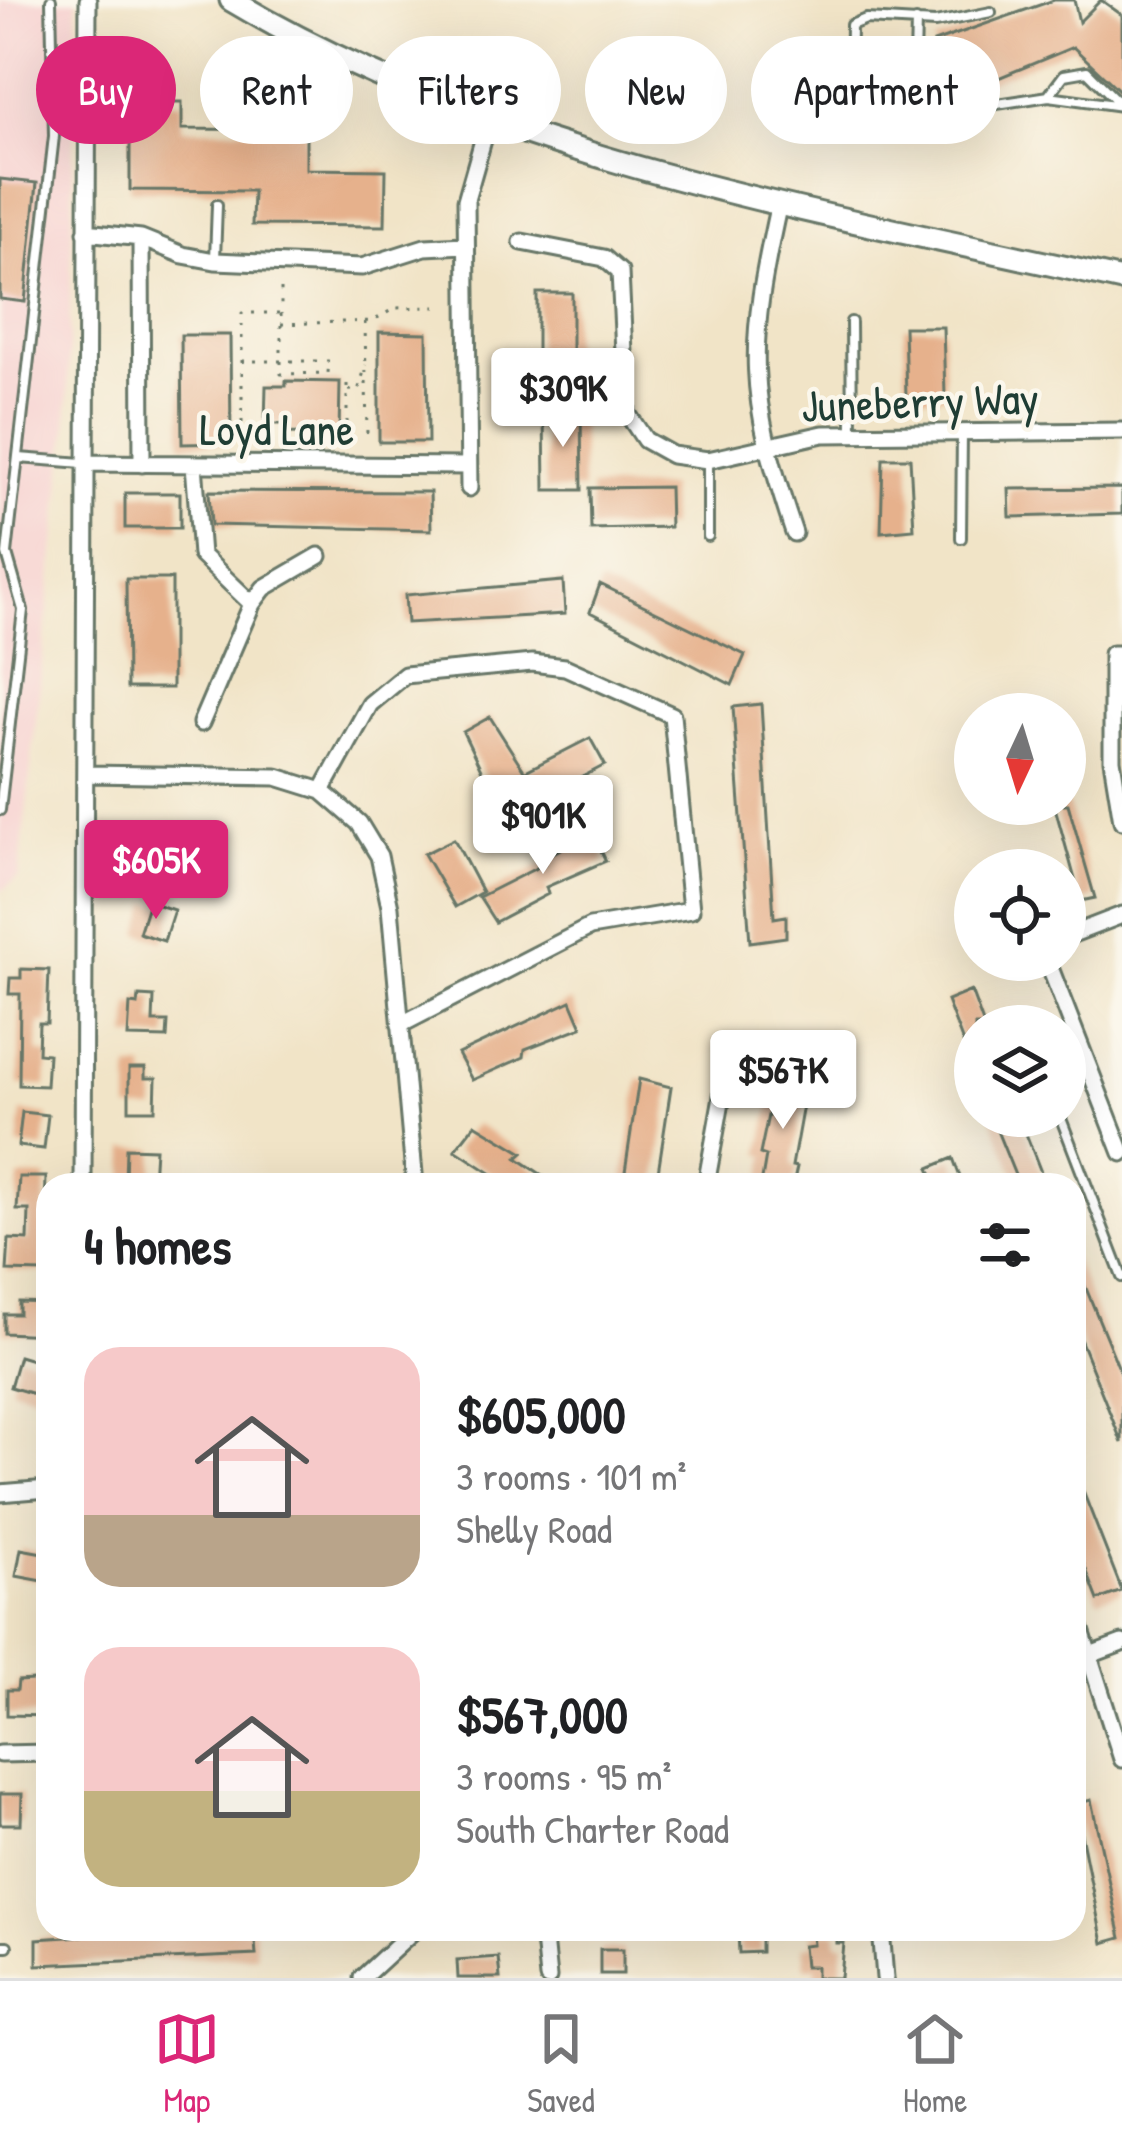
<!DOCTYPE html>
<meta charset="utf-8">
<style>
body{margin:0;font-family:"Patrick Hand",sans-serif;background:#f2f2f2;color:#202124;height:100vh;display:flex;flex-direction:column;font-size:45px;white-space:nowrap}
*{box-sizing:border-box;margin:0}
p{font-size:39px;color:#757577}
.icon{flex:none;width:66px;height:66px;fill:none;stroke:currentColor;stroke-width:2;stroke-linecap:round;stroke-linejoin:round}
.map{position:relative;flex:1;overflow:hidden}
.details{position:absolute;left:36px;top:1173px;width:1050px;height:768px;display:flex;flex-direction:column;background:#fff;border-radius:36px;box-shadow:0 12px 48px #0002}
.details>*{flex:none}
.top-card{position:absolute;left:36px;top:36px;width:1050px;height:108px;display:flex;gap:24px}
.needle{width:78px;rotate:184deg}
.buttons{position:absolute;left:954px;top:693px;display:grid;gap:24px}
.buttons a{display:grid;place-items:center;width:132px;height:132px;border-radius:50%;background:#fff;box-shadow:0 12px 48px #0002;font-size:60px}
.price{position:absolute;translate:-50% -102px;padding:0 27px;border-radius:12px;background:#fff;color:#222;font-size:39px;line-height:78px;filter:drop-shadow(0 3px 6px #0008)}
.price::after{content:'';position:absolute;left:50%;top:72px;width:36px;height:27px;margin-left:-18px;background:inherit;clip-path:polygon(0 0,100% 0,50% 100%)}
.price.on{background:#db2777;color:#fff}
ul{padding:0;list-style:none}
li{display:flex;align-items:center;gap:36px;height:300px;padding:0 48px}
li span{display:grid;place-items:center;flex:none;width:336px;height:240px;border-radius:36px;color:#555}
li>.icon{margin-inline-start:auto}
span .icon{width:144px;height:144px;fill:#fffc;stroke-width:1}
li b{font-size:51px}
h2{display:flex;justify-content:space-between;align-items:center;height:144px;padding:0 48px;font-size:51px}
.pill{padding:0 42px;border-radius:54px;background:#fff;box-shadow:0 12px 48px #0002;font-size:42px;line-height:108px}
.pill.on{background:#db2777;color:#fff}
.tab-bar{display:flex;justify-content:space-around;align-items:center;height:168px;border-top:3px solid #e0e0e0;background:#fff;font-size:33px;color:#757577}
.tab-bar a{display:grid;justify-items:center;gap:6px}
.tab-bar .on{color:#db2777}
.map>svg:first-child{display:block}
.built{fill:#f7d0cf}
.building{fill:#e6b18c}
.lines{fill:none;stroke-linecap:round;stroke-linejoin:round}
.service-casing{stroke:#687767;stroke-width:14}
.minor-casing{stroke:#687767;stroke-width:21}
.secondary-casing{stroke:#687767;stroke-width:27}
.path{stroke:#687767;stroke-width:3;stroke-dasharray:3 9;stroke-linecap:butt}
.service{stroke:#fff;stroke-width:8}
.minor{stroke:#fff;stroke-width:15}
.secondary{stroke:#fff;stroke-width:21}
.labels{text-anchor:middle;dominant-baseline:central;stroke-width:9;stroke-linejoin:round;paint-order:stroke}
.street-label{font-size:45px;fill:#1f3d34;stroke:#fbf7ec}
</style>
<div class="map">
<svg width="1122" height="1978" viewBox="0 0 1122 1978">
<rect width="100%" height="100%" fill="#fbf7ec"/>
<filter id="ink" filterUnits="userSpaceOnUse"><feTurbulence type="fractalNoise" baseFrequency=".00833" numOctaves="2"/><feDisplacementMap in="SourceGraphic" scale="24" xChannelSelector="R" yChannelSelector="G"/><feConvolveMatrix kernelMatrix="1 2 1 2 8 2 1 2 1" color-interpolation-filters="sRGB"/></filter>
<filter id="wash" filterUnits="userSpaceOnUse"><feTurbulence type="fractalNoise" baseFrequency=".004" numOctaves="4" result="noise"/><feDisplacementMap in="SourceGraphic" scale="48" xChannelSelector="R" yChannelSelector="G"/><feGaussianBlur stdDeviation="2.7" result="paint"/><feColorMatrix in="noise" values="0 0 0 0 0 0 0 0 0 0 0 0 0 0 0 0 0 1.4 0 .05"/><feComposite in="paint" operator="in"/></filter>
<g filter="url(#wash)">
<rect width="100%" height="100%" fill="#f1e4c7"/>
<path class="built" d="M0,0H77L67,431L19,877L0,892Z"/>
<g id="blocks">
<path class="building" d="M1054,0H1074L1079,22L1101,0L1122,15V93L1073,47L955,96L934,42Z
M130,102H182V129L306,130V169L386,170L385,226L252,225L253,191L130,190Z
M0,179L37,183L25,302L0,299Z
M537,293H572V370H537Z
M904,327H943L945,396L906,397Z
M379,332L427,333L428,442H379Z
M181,335H230L231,443L182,444Z
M286,381L340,382L339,434L285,433V424H265L266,386H286Z
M581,410L582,490H545L544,411Z
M883,458H910L914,529L881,532Z
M669,487L670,527L591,529L590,488Z
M1122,488V514L1010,517L1009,489Z
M209,491L430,492L431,530L211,525Z
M125,493H180V528H125Z
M126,579H172V688H127Z
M563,581L565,614L407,623L405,595Z
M600,584L745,655L732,685L590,612Z
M761,704L774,918L786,916V937L750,942L733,707Z
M490,717L525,772L490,788L463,732Z
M590,738L605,765L533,803L520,774Z
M1054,804H1068L1095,898L1081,901Z
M592,832L606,861L546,887L548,894L495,922L479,897L544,864L542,859Z
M454,839L482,892L455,907L424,854Z
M149,902L174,910L164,941L139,933Z
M21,969L49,970L47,1023H39L38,1053L48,1054L46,1086L19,1085L20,994H9L10,978H21Z
M971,991L984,1026H975L974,1071L947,1001Z
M139,996L154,997L153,1022H168L167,1038L128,1037L130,1004L138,1005Z
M571,1001L582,1027L525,1049L524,1057L472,1080L458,1054Z
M129,1068H145V1078H156L155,1110H129Z
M776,1077L807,1083L792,1166L797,1167L793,1185H761L766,1156L760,1154Z
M639,1079L671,1087L656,1185H623Z
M22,1112L48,1115L44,1149L18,1146Z
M991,1116H1019L1046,1185H1019Z
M475,1124L523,1153L517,1158L557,1185H509L455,1150Z
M126,1148L155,1149L153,1181L125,1180Z
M953,1158L963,1185H936L929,1168Z
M19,1177H46L43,1272L7,1271L9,1239L28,1240L29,1210H17Z
M1074,1259L1122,1376V1443L1074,1324Z
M19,1302L48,1303L47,1335L4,1333V1314H19Z
M19,1356L46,1364L37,1395L10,1387Z
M1075,1471L1122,1591L1098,1600L1074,1539Z
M21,1549L48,1554V1582L16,1576Z
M48,1679V1716L7,1715V1690H17L18,1681Z
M0,1794H22L21,1824H0Z
M1091,1800L1121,1938L1103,1943L1075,1804Z
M184,1929H254L256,1955L37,1965V1939Z
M738,1932H761V1952L739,1953Z
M837,1932V1943H844L841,1978H816V1967H805L803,1946L813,1945L812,1933Z
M600,1949H623V1974H600Z
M498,1957L500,1978H458L457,1960Z"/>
</g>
</g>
<g filter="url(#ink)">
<use href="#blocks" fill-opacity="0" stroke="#687767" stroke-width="3"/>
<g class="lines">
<g class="service-casing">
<path id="service" d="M991,12L935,23L866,19L851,25L850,85L862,93L978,107L1049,96L1122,106
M1049,95L1064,75L1087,71L1118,102
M914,100L916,21
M215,259L217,205
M851,322L852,432
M19,458L83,463
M708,461V536
M961,538L962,433
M0,810L23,610L7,554L54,136L51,0
M1060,1116L1122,1277
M0,1946H7"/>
</g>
<g class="minor-casing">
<path id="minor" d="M779,203C747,349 746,390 794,533
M86,232L141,238L183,255L215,261L362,267L425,247L465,245
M141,238L142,464
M522,242L604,258L620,272L627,413L645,440L672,455L708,460L823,434L1122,431
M86,463L468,466
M194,464L201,555L252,604
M469,488L466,200L489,119
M1122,654H1112V760L1122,821
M201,723L252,604L264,588L319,556
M87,774L277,777L322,791L359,823L379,856L390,907L415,1185
M322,791L370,704L405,675L532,663L565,667L672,715L691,910L590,927L400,1025
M1065,937L1122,915
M1047,960L1122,1153
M83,1185L88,0
M706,1185L728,1063
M0,1493L48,1489
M1074,1608L1122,1759
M1074,1661L1122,1643
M0,1754L48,1753
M543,1929L548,1978
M881,1929L885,1978
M362,1978L415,1929"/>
</g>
<g class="secondary-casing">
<path id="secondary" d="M231,0C501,161 820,212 1122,280"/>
</g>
<path class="path" d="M365,322L367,435
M281,324L373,321L395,308L436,307
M242,361H329L328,373L281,374C281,343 281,313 281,282
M349,390L358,391L366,365
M242,435V313H279
M347,435V382"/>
<use href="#service" class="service"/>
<use href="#minor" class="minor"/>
<use href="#secondary" class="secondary"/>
</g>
</g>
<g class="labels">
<g class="street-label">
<text transform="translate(920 401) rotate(-2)">Juneberry Way</text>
<text x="277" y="428">Loyd Lane</text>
</g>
</g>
</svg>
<div class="buttons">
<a><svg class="needle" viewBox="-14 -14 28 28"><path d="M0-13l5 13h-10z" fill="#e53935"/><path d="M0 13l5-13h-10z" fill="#757577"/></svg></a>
<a><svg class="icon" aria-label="locate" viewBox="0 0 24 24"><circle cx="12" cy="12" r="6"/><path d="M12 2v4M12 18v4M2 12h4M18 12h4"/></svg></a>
<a><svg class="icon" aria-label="layers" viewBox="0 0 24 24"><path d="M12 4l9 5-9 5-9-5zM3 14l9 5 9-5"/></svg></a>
</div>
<b class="price" style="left:563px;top:450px">$309K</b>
<b class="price" style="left:543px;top:877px">$901K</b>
<b class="price on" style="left:156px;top:922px">$605K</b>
<b class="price" style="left:783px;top:1132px">$567K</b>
<div class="top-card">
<a class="pill on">Buy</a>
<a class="pill">Rent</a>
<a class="pill">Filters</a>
<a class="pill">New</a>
<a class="pill">Apartment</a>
</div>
<section class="details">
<h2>4 homes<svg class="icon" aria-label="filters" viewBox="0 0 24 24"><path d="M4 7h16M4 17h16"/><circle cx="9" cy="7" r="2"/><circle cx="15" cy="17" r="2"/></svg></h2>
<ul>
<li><span style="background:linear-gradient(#f6c9c9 70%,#b9a48a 0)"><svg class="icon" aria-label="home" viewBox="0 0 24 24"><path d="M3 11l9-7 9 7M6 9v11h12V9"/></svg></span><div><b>$605,000</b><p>3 rooms · 101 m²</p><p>Shelly Road</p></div></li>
<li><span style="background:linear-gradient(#f6c9c9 60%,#c2b280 0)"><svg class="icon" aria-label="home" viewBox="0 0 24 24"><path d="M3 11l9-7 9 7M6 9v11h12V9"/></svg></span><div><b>$567,000</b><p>3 rooms · 95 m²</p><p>South Charter Road</p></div></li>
</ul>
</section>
</div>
<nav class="tab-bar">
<a class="on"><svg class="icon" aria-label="map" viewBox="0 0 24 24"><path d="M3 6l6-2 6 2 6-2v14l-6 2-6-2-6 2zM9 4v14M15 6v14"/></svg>Map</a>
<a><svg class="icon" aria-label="saved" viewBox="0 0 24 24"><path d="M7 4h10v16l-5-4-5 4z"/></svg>Saved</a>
<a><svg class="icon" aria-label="home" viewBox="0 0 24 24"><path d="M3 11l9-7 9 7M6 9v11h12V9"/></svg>Home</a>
</nav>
